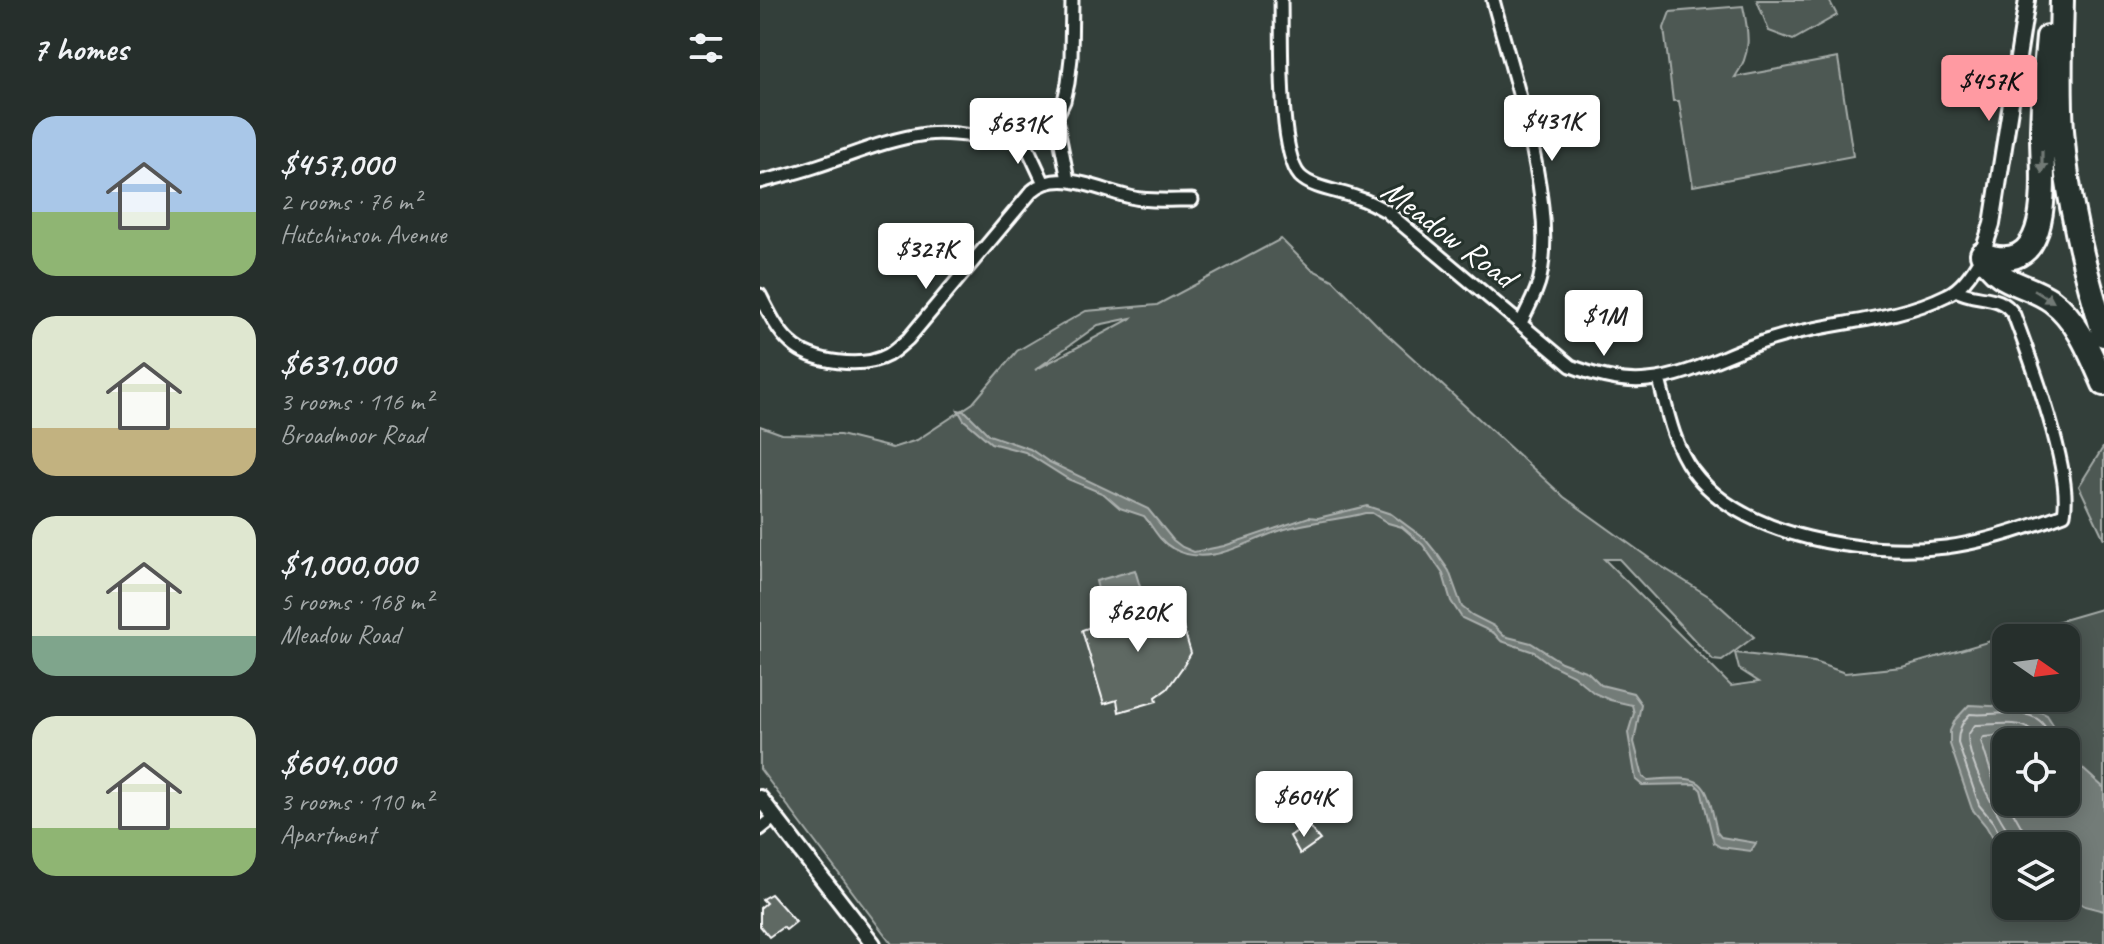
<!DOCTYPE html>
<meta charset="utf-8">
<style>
body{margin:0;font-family:Caveat,sans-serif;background:#323b38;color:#f1f3f6;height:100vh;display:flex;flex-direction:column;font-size:30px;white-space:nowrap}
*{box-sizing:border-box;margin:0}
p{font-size:26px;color:#a4a9a9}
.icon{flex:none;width:44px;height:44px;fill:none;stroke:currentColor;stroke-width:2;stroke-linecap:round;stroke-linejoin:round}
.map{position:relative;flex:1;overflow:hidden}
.side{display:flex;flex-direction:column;background:#262f2c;width:760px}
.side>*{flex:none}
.needle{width:52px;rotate:104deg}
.fabs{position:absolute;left:1232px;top:624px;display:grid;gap:16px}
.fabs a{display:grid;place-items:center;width:88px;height:88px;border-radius:16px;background:#262f2c;box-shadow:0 4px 20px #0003,0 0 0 2px #424a48;font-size:40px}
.price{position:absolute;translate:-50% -68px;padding:0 18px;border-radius:8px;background:#fff;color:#222;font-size:26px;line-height:52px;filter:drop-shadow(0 2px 4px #0008)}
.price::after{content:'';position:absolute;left:50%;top:48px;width:24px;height:18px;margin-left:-12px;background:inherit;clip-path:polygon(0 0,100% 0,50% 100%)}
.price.on{background:#ff9aa2;color:#111}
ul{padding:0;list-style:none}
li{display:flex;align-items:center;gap:24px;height:200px;padding:0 32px}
li span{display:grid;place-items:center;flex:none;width:224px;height:160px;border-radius:24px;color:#555}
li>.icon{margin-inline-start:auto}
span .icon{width:96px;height:96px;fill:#fffc;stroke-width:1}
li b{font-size:34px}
h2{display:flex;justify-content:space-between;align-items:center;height:96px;padding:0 32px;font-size:34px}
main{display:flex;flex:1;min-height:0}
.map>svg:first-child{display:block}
.green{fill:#4d5853;stroke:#a6aca9;stroke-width:2;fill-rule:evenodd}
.water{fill:#737b78;stroke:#abb0ae;stroke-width:2}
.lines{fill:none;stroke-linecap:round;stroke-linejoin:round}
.shore{stroke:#c7cac9;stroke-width:2}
.building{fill:#5f6964;stroke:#fff;stroke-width:2}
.minor-casing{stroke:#fff;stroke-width:17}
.tertiary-casing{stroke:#fff;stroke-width:20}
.motorway-casing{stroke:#fff;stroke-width:28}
.minor{stroke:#26332d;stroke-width:11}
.tertiary{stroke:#26332d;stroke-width:14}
.motorway{stroke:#26332d;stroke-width:22}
.oneway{fill:#727a76}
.labels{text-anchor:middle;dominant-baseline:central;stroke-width:6;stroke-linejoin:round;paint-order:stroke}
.street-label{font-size:34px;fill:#fff;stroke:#26332d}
</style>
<main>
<section class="side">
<h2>7 homes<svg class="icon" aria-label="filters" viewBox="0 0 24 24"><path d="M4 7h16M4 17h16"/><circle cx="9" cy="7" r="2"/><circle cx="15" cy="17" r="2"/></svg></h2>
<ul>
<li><span style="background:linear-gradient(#a9c7e8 60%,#8fb573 0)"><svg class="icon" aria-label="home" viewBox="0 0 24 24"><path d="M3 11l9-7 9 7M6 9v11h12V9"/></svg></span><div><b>$457,000</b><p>2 rooms · 76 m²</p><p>Hutchinson Avenue</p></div></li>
<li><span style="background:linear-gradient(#dfe7d0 70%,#c2b280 0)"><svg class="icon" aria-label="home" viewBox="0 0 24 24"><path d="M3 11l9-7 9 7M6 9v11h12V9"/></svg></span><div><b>$631,000</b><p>3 rooms · 116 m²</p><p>Broadmoor Road</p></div></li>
<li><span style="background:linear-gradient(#dfe7d0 75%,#7fa58c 0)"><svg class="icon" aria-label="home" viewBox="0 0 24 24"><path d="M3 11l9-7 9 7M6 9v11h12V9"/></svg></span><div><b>$1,000,000</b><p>5 rooms · 168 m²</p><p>Meadow Road</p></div></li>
<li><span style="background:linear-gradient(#dfe7d0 70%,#8fb573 0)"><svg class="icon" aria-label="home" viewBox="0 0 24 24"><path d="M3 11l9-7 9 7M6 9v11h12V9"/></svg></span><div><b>$604,000</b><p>3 rooms · 110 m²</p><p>Apartment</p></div></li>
</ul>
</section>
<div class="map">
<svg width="1344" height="944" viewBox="0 0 1344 944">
<rect width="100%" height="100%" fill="#333f3a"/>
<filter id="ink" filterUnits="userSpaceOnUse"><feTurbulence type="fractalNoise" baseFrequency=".0125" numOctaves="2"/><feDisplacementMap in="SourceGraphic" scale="16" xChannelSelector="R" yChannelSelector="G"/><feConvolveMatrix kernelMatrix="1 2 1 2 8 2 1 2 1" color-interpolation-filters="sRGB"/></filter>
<g filter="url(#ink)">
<path class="green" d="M997,0H1069L1077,15L1033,40L1009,31Z
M983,6C989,34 992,53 975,77L1078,58L1093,156L933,186L919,101H913L904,28L910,12Z
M521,239L551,269L573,280L619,327L804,497L896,563L950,597L994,637L962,661L953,660L859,559H844L971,686L999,682L979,669L975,653L1054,662L1085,673L1142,667L1344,608V944H132L0,769V426L22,434L80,435L132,448L157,440L213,403L257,351L303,324L326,311L397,305ZM371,318L370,319L275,370L338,325ZM1246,638H1306V698H1246ZM1246,742H1306V802H1246ZM1246,846H1306V906H1246Z
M1344,446V539L1319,486Z"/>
<path class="water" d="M198,410L206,412L229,435L270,449L289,462L388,509L413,540L422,547L434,552L464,546L549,517L558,518L607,506L631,514L665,539L678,555L689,571L702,607L712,615L734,626L744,636L771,643L801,662L828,672L841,685L873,693L881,704L874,742L883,777L888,780C946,776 945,776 957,832L961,837L996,843L991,851L960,847L954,843L941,790L935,784L882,785L876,780L868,733L874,713L872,705L850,700L834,693L813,675L790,664L774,652L741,641L734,633L702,618L691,601L683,574L663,545L642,527L628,523L612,513H605C579,520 552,521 525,529C489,539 449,570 412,548C399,541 393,527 384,516L360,508L344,494L308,479L265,452L231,443L204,420Z
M375,570L381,590L341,602L336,581Z
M1209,705L1272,708L1287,715L1304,742H1246V802H1306V745L1323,769L1344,788V911L1325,906L1306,895V846H1246V861L1226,826L1212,809L1190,744V731L1195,720Z"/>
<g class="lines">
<path class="shore" d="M1268,742C1258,732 1237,736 1224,737L1221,741L1238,794L1252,810L1272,846
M1246,846L1233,822L1219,805L1198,743C1198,731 1201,722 1210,714C1231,717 1261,706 1280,721C1286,726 1290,736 1295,742
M1258,846C1240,820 1208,766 1208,735L1215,725C1243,725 1265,716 1283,742"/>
</g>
<path class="building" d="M414,597L431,653L424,665L407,689L396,697L397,701L359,712L357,700L344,704L322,630Z
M547,824L560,840L540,854L530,836Z
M11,894L36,922L26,930L23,927L9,937L0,926V908L6,903L2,899Z"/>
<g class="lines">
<g class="minor-casing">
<path id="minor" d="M521,0C522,37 518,152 540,176C553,189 581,191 598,198C608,201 617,206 626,211L811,366C834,375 863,383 888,380C931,376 969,352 1009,340C1067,321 1131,323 1187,295C1202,288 1214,270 1222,255
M733,0C753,76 797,202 780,278C777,293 767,309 761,323
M263,138L283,181
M308,180L296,118L304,101L308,83L311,58L312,0
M0,182C18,177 36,173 54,167C92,155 127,139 166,134C214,128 255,157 296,118
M0,295C8,311 18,332 31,343C52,363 103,369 128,355C135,351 142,344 148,339L272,191C302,165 346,195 381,199C397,201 415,200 432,200
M899,379C907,410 913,444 932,470C983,539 1106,556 1186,547C1226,542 1267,528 1304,514C1313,472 1270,358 1254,315C1240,292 1217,302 1196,290
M0,829L15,817"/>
</g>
<g class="tertiary-casing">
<path id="tertiary" d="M1222,254L1232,224L1267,0
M0,798L113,944"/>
</g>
<g class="motorway-casing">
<path id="motorway" d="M1302,0C1301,43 1299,87 1302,130C1307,200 1324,268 1344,335
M1222,254C1298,281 1281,172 1282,129C1283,98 1285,68 1288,37
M1222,254C1238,286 1266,282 1292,301C1318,320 1331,355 1344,384"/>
</g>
<use href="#minor" class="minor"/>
<use href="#tertiary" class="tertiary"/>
<use href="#motorway" class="motorway"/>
</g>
<defs><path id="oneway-solid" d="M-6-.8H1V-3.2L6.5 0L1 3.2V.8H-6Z" transform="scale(2)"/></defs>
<g class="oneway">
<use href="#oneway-solid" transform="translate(1282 162) rotate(90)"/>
<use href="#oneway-solid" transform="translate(1284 296) rotate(32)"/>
</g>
</g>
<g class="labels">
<g class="street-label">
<text transform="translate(689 233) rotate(37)">Meadow Road</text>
</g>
</g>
</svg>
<div class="fabs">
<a><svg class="needle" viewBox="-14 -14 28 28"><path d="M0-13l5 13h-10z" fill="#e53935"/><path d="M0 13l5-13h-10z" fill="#a4a9a9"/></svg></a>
<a><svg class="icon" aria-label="locate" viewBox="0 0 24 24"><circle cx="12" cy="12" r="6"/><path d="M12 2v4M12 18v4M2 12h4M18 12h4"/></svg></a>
<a><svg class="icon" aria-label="layers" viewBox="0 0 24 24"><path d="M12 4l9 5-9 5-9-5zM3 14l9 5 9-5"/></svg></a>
</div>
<b class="price on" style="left:1229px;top:123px">$457K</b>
<b class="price" style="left:792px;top:163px">$431K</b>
<b class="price" style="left:258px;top:166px">$631K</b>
<b class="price" style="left:166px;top:291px">$327K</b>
<b class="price" style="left:844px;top:358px">$1M</b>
<b class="price" style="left:378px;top:654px">$620K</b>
<b class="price" style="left:544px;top:839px">$604K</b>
</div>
</main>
